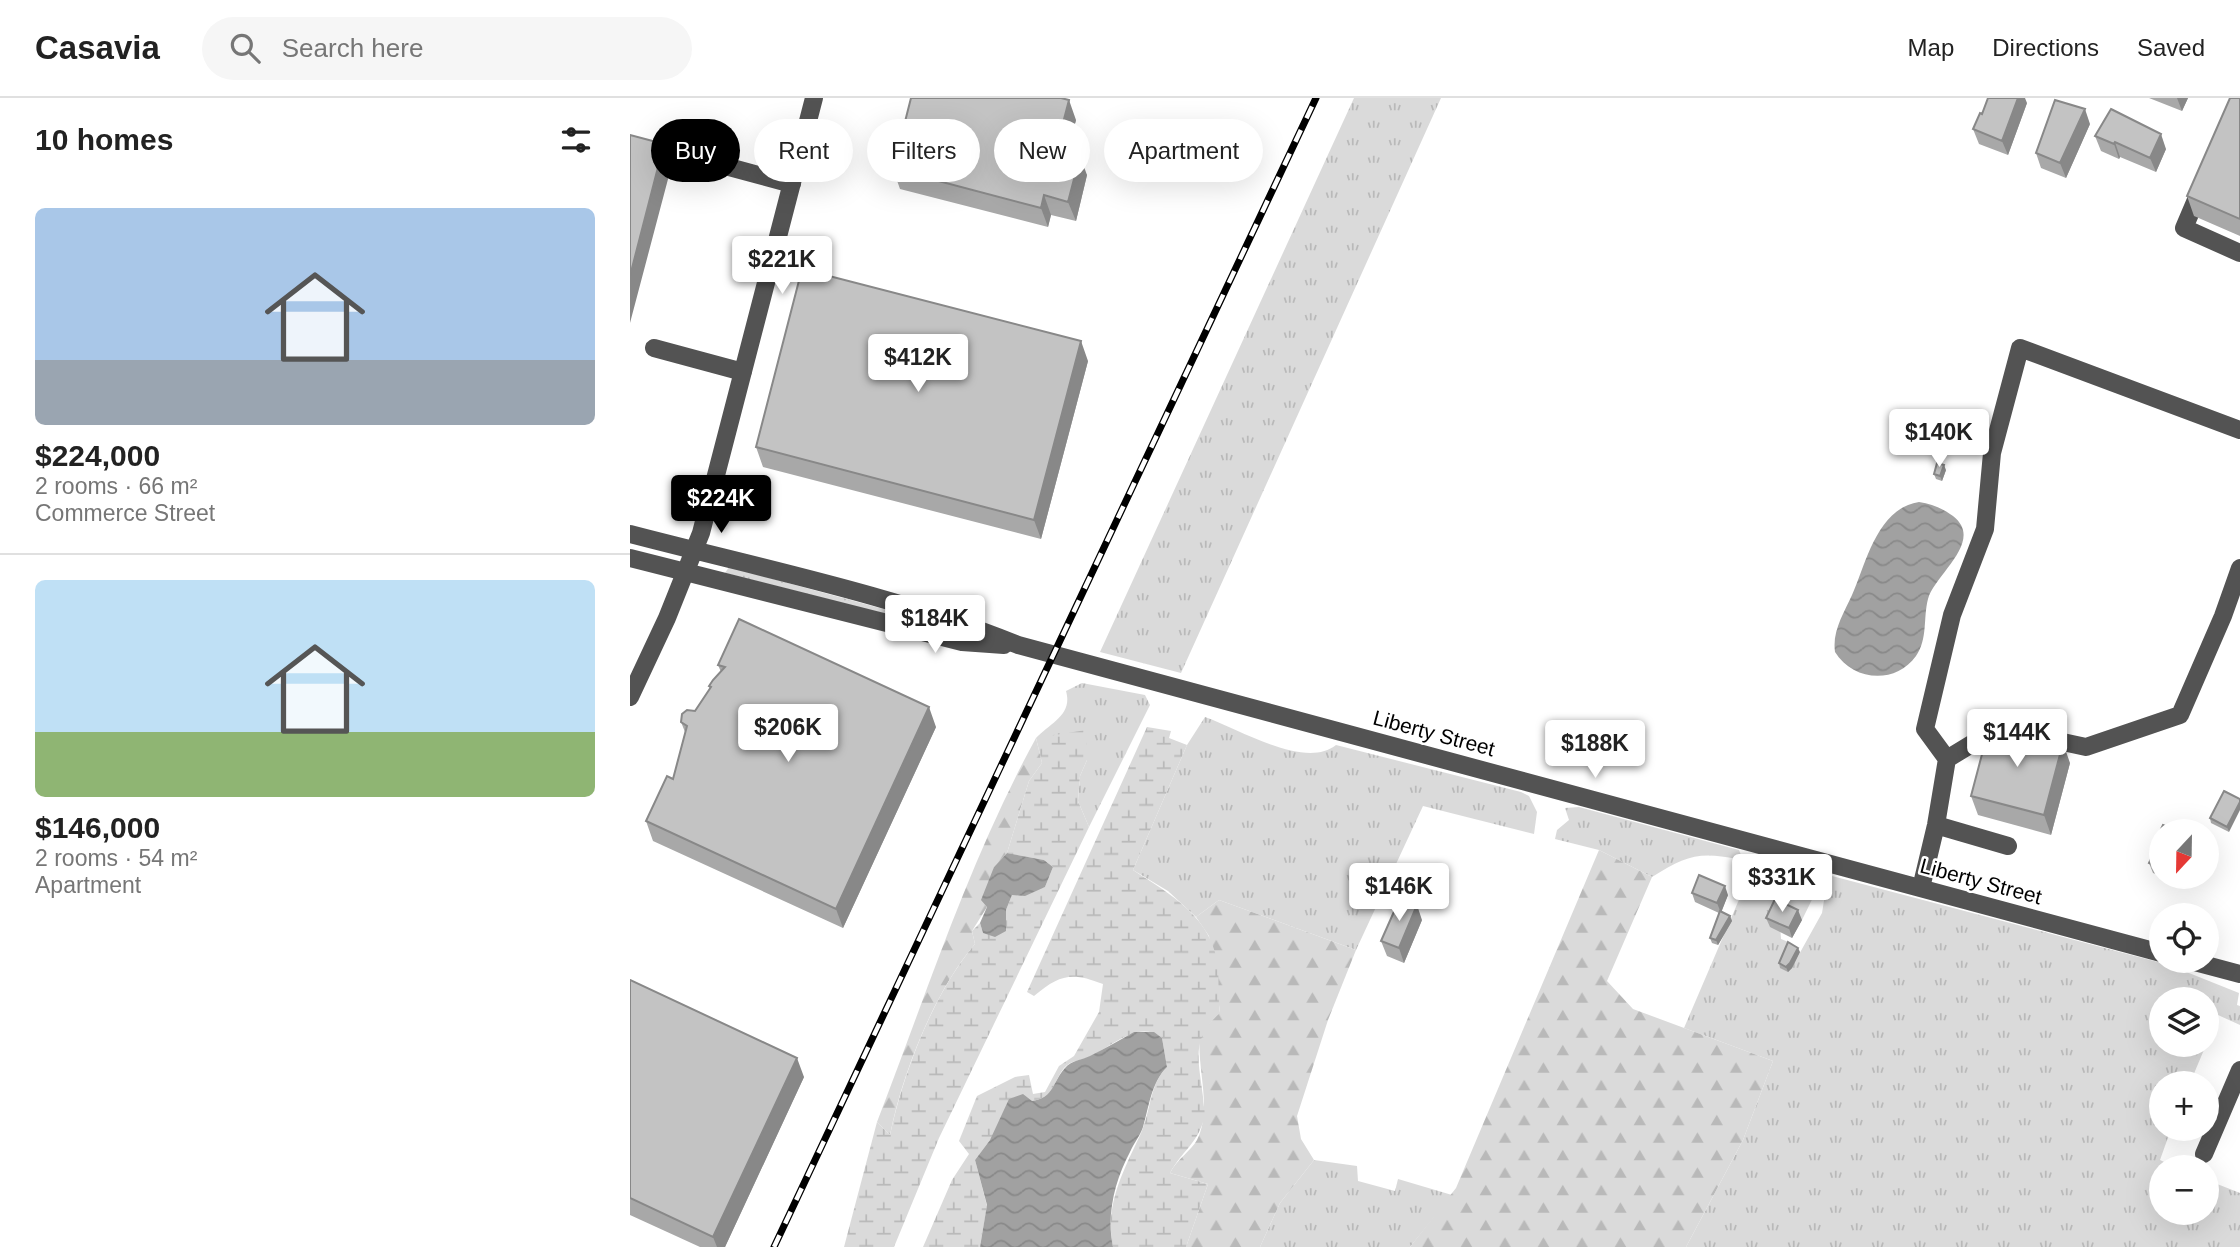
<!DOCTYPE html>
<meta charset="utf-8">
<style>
body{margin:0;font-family:Arial,sans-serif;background:#f6f6f6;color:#222;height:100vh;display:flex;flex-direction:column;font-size:26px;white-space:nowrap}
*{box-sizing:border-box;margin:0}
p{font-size:23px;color:#767676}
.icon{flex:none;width:38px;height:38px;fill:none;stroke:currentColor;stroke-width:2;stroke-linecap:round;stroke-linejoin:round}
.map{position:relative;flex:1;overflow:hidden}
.drawer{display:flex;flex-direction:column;background:#fff;width:630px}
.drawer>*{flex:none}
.hud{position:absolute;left:21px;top:21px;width:665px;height:63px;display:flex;gap:14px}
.needle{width:46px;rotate:202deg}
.buttons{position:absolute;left:1519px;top:721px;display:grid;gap:14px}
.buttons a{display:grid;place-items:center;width:70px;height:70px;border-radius:50%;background:#fff;box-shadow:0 7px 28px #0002;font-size:35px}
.price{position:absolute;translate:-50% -60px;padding:0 16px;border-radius:7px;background:#fff;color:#222;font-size:23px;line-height:46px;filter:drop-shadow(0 2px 4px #0008)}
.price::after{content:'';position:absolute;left:50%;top:42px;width:21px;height:16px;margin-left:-10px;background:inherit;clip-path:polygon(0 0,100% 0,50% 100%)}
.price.on{background:#000;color:#fff}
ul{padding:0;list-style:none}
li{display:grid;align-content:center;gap:14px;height:371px;padding:0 35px}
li+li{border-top:2px solid #e0e0e0}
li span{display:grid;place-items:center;height:217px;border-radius:10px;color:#555}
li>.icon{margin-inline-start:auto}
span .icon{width:126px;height:126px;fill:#fffc;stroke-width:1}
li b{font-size:30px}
h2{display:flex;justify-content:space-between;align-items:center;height:84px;padding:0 35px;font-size:30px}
.tag{padding:0 24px;border-radius:32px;background:#fff;box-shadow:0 7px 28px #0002;font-size:24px;line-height:63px}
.tag.on{background:#000;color:#fff}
header{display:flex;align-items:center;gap:42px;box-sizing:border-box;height:98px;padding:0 35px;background:#fff;border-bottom:2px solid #e0e0e0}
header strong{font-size:33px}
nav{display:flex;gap:38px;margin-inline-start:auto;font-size:24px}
.search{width:490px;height:63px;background:#f6f6f6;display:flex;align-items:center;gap:18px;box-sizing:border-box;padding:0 24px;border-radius:38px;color:#767676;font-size:26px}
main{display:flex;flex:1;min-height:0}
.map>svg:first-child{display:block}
.grass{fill:url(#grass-tufts)}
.forest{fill:url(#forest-firs)}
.wetland{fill:url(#wetland-marsh)}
.water{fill:url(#water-waves)}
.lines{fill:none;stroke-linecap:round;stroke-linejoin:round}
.minor{stroke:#535353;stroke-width:18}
.rail-casing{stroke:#000;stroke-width:7}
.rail{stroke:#fff;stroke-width:4.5;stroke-dasharray:13;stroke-linecap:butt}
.wall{fill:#a8a8a8}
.shaded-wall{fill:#888}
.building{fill:#c3c3c3;stroke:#888;stroke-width:2}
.labels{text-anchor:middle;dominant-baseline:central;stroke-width:5;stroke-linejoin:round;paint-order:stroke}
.street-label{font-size:21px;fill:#000;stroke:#fff}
</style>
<header>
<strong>Casavia</strong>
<div class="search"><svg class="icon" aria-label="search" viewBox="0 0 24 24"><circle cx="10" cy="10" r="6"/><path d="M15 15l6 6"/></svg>Search here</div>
<nav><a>Map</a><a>Directions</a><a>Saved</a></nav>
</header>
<main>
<section class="drawer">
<h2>10 homes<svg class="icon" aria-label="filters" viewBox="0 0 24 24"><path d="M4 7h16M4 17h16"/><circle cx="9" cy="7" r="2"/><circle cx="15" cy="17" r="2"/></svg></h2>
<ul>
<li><span style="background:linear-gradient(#a9c7e8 70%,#9aa5b1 0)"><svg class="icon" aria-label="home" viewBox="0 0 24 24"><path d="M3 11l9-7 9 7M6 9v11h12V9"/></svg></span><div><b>$224,000</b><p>2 rooms · 66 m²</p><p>Commerce Street</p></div></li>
<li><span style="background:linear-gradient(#bfe0f5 70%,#8fb573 0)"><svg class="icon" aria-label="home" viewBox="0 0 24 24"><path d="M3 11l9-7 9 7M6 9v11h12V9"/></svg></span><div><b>$146,000</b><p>2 rooms · 54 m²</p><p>Apartment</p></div></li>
</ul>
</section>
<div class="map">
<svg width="1610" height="1149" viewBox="0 0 1610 1149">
<defs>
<pattern id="grass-tufts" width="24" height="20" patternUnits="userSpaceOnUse" patternTransform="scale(1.75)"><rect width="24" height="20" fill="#dadada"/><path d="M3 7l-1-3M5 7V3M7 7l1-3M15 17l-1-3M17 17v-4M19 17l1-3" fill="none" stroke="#b9b9b9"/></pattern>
<pattern id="forest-firs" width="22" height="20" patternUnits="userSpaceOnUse" patternTransform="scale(1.75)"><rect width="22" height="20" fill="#dadada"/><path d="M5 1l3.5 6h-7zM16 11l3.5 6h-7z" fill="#b9b9b9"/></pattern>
<pattern id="wetland-marsh" width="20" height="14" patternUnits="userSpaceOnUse" patternTransform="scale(1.75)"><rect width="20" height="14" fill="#dadada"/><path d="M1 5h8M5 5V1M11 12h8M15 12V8" fill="none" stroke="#b9b9b9"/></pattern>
<pattern id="water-waves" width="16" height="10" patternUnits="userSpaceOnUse" patternTransform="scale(1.75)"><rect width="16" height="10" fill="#a1a1a1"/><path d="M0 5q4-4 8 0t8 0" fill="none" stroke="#898989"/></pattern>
</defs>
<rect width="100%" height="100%" fill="#fff"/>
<path class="grass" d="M724,0H811L551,575L470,554Z
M99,469L338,534V537L95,475Z
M452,585L515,597L520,607L459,729L448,703L450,678L457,662L406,640C420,625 443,617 436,593Z
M575,619C609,631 675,672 706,647L891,694L899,698L907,714L904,736L793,708L726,852L589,802L566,819L538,793L503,772L557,647Z
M949,709L1109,752L1111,757L1107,761C1069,753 1055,758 1022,779L969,752L925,741L927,732L939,722L935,710Z
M1133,758L1187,771L1193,779L1172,822L1149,811L1151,841L1161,845L1162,869L1192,815L1196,790L1202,778L1539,867L1609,895L1607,907L1610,908V927L1588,917L1577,945V901H1531V947H1576L1560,985H1531V1031H1541L1530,1062L1545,1069H1531V1115H1577V1082L1610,1095V1149H1056L1113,1042L1143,963L1054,930L1126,762Z
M684,1062L727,1068L728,1083L765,1093L768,1081L822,1097L780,1149H630L650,1105Z"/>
<path class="forest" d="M406,640L412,665L399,683L377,755L364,769L357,809L342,833L345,846C304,894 272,976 260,1037L247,1024C297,895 339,762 406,640Z
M969,752L1022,779L977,883L1003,911L1143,963L1113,1042L1056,1149H780L826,1090Z
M589,802L726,852L698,922L667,1018L671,1041L684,1062L650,1105L630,1149H556L578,1086L540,1075C547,1061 561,1053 567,1042C583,1010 566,970 570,935L590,914L579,838L566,819Z"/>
<path class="wetland" d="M517,629L541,633L539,640L557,647L503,772C541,797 584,820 588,871C589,886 588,900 590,915C560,941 569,963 573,999C573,1007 576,1014 574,1021C567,1046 552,1053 540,1075L578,1086L556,1149H483C474,1107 494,1072 511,1035C521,1013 519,987 537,969L532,940C508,921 482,949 459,959C450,963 441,962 434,970C423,984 424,1000 402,1003L360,1042L345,1062L357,1108L350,1149H293L322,1082L339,1056L329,1043L347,998L385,979L399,977L403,996L415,994L429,968L444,958L469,914L473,886C442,874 430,876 404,898L397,894Z
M456,632L457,662L450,678L448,703L459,729L309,1040L264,1149H214L247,1024L260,1037C273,975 304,894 345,846L342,833L350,825L353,835L376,812L382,797L415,789L423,769L414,762L377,755L399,683L412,665L406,640Z"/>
<path class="water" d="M1289,404C1302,406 1312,410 1323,418C1355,443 1305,476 1298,501C1293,520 1298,541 1286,558C1265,587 1223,583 1205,554C1202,533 1214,515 1222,497C1236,466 1247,410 1289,404Z
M377,755L414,762L423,769L415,789L395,798L382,797L376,812V833L365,839L353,835L350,825L357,809L351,802L364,769Z
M504,934H524L532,940L537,969C521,985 519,1009 513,1029C510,1038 504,1045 500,1054C485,1082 476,1117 483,1149H350L357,1107L345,1062L360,1042L379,1001L393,996L402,1003C424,1000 423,983 435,970C442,962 452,962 460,958C476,950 490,942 504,934Z"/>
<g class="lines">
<path class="minor" d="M73,62L162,86
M1571,90L1554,130L1610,155
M24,250L113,274
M0,436C130,470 264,497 388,547L1531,855
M0,460L332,544L374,547
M0,599L37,520L71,435L184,0
M1317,661L1368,630L1456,649L1550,617L1593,518L1610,470
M1306,727L1378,748
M1291,790L1306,727L1317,661L1295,631L1322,517L1355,431L1362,355L1390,250L1610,332
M1561,863L1610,876
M1574,1056L1610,972"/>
<g class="rail-casing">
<path id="rail" d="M144,1149L686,0"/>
</g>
<use href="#rail" class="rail"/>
</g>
<path class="wall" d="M1519,0H1558L1552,13Z
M1610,0V138L1564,118L1557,98Z
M1397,5L1378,57L1349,46L1343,31L1352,16Z
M446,22L437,55L457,77L446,123L421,117L418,129L270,91L263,71Z
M1460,26L1436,80L1411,70L1406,55Z
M1465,38L1536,51L1526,74L1490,59L1489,61L1471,53Z
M458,263L411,441L133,369L126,349Z
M1316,372L1312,383L1306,381L1304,376Z
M88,567L306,629L213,830L23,743L16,723L43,681L55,634L51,624L65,613L80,591L79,588L91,574Z
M1440,665L1421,737L1348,717L1341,698Z
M1594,693L1599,734L1581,725L1580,720Z
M1531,750V778L1523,775L1519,765Z
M1532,779H1548L1546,785Z
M1062,795L1098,797L1091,814L1100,818L1102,823L1088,847L1082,845L1080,840L1089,815L1065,804Z
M1136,820L1172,822L1162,840L1140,829Z
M792,822L774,865L757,858L751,843Z
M1170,854L1162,870L1158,874L1150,870L1149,865Z
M0,882L174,979L95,1149H70L0,1117Z"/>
<path class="shaded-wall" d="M1388,0H1395L1397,5L1378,57L1372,43Z
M1547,0H1558L1552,13Z
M439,2L446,22L433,71L426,52Z
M1455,11L1460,26L1436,80L1430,65Z
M1531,36L1536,51L1526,74L1520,60Z
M1485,44L1490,59L1489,61L1484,46Z
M34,46L42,66L0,225V178Z
M450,58L457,77L446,123L438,104Z
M414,97L421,117L418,129L411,110Z
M451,243L458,263L411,441L404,422Z
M1314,367L1316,372L1312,383L1310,378Z
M299,609L306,629L213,830L206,811Z
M1433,645L1440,665L1421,737L1414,717Z
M1610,704V712L1599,734L1597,729Z
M1095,788L1098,797L1091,815L1087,805Z
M787,807L792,822L774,865L769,850Z
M1168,812L1172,822L1162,840L1159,830Z
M1100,818L1102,823L1088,847L1086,842Z
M1168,850L1170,854L1162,870L1158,874L1156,869Z
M167,960L174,979L95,1149H87L83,1139Z"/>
<path class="building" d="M281,0H431L439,2L426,52L450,58L438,104L414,97L411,110L263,71Z
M1358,0H1388L1372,43L1343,31L1350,15L1352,16Z
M1600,0H1610V121L1557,98Z
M1425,2L1455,11L1430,65L1406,55Z
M1481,11L1531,36L1520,60L1485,44L1484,46L1465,38Z
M0,37L34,46L0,178Z
M172,171L451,243L404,422L126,349Z
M1307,365L1314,367L1310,378L1304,376Z
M109,521L299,609L206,811L16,723L37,678L43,681L57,628L51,624L52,616L57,612L65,613L81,589L79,588L83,582L95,569L88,567Z
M1360,626L1433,645L1414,717L1341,698Z
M1594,693L1610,701V704L1597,729L1580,720Z
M1533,727L1542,731L1540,733H1531V738L1528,737Z
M1527,748L1531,750V770L1519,765Z
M1069,777L1095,788L1087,805L1062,795Z
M770,800L787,807L769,850L751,843Z
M1145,801L1168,812L1159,830L1136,820Z
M1090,813L1100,818L1086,842L1080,840Z
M1158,844L1168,850L1160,865L1156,869L1149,865Z
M0,882L167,960L83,1139L0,1100Z"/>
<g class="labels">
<g class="street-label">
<text transform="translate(804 635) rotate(15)">Liberty Street</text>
<text transform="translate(1351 783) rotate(15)">Liberty Street</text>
</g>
</g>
</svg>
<div class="buttons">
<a><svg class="needle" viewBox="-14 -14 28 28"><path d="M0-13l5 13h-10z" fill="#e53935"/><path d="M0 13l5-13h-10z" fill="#767676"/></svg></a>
<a><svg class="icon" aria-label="locate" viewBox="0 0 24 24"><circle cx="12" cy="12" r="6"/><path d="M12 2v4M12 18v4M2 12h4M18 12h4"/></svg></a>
<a><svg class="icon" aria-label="layers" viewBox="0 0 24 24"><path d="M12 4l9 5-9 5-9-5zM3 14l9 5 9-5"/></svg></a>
<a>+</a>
<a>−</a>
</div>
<b class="price" style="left:152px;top:198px">$221K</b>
<b class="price" style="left:288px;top:296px">$412K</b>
<b class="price" style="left:1309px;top:371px">$140K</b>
<b class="price on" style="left:91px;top:437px">$224K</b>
<b class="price" style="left:305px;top:557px">$184K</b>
<b class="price" style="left:158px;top:666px">$206K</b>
<b class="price" style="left:1387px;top:671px">$144K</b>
<b class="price" style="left:965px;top:682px">$188K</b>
<b class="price" style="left:1152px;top:816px">$331K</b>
<b class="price" style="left:769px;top:825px">$146K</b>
<div class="hud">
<a class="tag on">Buy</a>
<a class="tag">Rent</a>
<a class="tag">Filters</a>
<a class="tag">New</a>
<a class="tag">Apartment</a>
</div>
</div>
</main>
